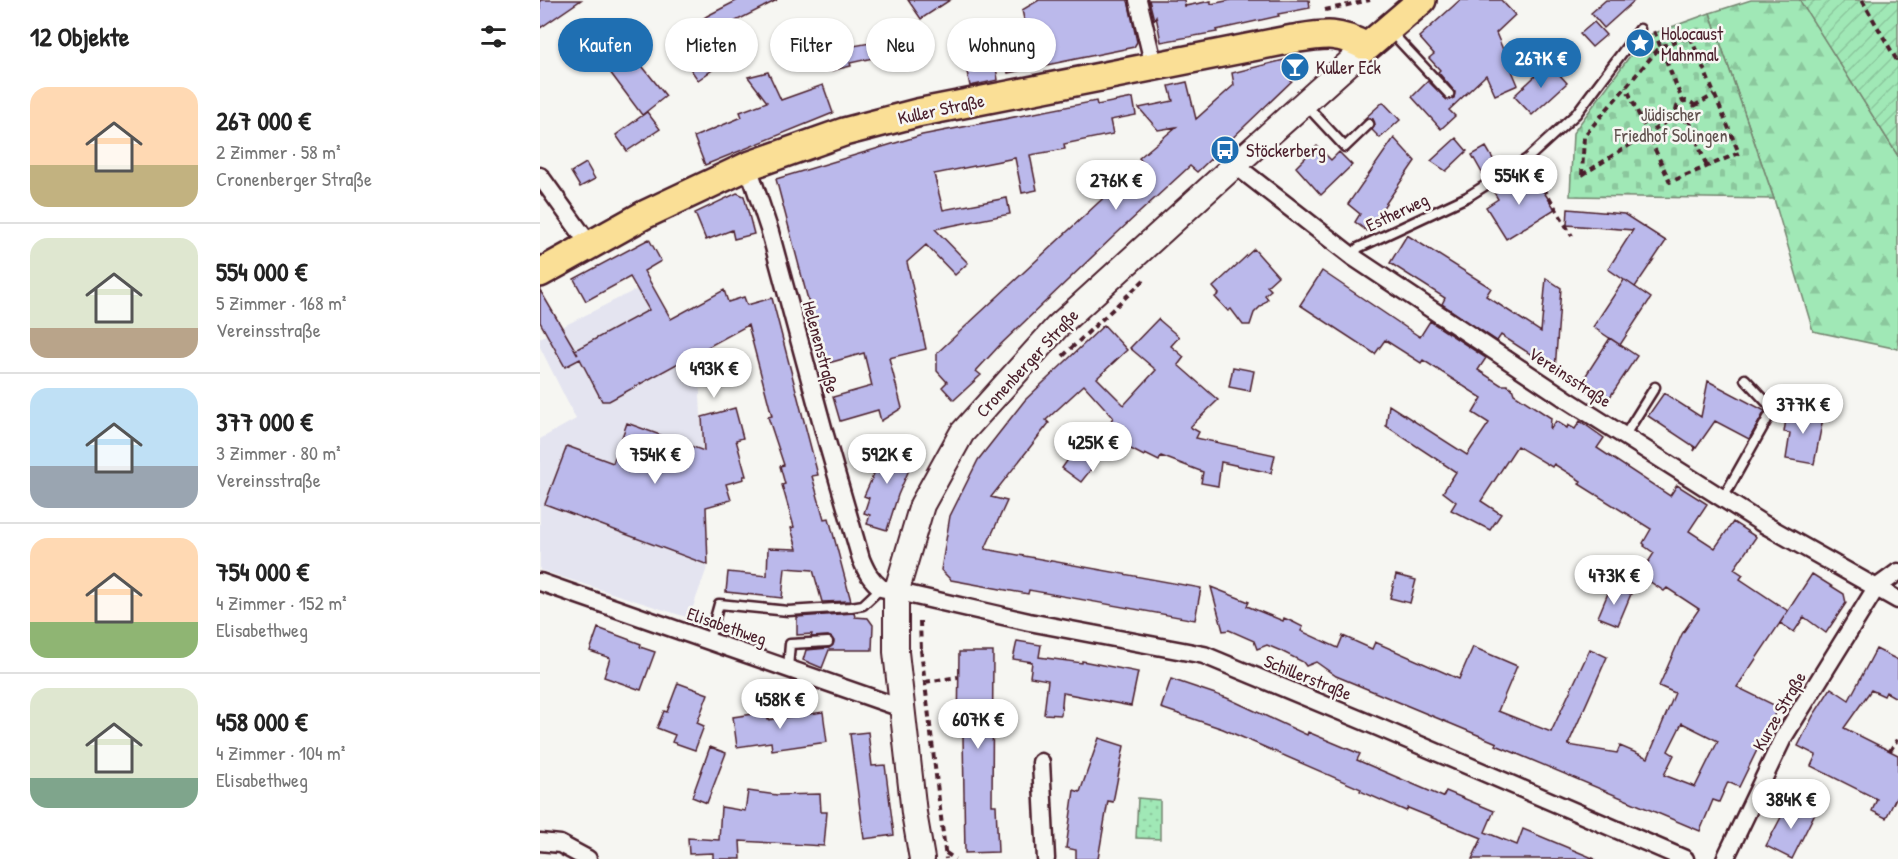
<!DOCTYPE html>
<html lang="de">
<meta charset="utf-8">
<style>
body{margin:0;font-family:"Patrick Hand",sans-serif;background:#f6f6f6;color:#222;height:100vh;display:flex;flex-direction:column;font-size:22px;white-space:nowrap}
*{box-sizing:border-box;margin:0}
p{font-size:20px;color:#767676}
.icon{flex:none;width:33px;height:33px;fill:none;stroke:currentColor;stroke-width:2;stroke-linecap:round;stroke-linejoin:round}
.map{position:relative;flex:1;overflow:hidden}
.drawer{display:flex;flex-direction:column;background:#fff;width:540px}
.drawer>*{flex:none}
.guide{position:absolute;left:18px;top:18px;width:570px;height:54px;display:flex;gap:12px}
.price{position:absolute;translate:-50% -51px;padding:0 14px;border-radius:21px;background:#fff;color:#222;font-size:20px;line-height:39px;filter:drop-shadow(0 2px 3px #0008)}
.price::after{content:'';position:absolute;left:50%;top:36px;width:18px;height:14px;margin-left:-9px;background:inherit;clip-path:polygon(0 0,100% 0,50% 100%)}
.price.current{background:#1f6fb2;color:#fff}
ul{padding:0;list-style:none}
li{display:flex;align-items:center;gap:18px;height:150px;padding:0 30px}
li+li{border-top:2px solid #e0e0e0}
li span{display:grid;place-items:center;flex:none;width:168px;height:120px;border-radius:18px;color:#555}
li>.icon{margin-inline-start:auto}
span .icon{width:72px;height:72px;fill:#fffc;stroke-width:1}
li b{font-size:26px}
h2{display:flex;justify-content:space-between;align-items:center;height:72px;padding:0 30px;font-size:26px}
.chip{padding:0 21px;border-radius:27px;background:#fff;box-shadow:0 2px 4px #0004;font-size:21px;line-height:54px}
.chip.current{background:#1f6fb2;color:#fff}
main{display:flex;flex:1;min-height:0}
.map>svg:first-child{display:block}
.built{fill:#e4e4f0}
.forest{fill:url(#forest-firs);stroke:#758470;stroke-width:1.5}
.cemetery{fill:url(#cemetery-stones);stroke:#758470;stroke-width:1.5}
.park{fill:url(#park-dots);stroke:#758470;stroke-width:1.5}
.garden{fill:url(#garden-furrows);stroke:#758470;stroke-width:1.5}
.building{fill:#bbb9eb;stroke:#4a1f2b;stroke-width:1.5;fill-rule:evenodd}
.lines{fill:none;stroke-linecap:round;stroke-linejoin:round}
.lane-casing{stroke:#4a1f2b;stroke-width:13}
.street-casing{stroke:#4a1f2b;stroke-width:21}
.secondary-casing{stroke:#4a1f2b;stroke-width:28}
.primary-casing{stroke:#4a1f2b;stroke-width:32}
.path{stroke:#4a1f2b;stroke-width:4;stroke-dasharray:6 4.5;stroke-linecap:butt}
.lane{stroke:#f6f6f2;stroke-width:8}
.street{stroke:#f6f6f2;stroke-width:16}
.secondary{stroke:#f6f6f2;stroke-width:24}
.primary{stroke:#fadf96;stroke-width:27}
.labels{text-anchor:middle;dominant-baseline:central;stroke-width:5;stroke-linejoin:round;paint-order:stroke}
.poi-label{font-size:18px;fill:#4a1f2b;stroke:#f6f6f2;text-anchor:start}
.street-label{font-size:18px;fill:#4a1f2b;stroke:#f6f6f2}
.park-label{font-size:18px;fill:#60514e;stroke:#f6f6f2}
</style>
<main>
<section class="drawer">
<h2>12 Objekte<svg class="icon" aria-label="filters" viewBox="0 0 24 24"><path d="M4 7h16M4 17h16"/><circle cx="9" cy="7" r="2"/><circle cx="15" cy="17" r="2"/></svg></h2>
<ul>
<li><span style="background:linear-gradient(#ffd9b3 65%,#c2b280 0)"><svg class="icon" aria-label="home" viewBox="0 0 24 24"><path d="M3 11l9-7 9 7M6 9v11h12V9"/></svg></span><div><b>267 000 €</b><p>2 Zimmer · 58 m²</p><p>Cronenberger Straße</p></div></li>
<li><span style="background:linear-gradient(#dfe7d0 75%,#b9a48a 0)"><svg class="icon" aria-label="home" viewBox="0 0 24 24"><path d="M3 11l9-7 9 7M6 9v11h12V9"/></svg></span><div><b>554 000 €</b><p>5 Zimmer · 168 m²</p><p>Vereinsstraße</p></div></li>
<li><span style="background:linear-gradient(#bfe0f5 65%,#9aa5b1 0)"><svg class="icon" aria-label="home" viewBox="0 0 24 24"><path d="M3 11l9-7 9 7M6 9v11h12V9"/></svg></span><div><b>377 000 €</b><p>3 Zimmer · 80 m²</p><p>Vereinsstraße</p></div></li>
<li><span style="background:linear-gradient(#ffd9b3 70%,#8fb573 0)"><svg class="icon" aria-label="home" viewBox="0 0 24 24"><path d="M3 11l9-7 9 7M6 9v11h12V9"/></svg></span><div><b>754 000 €</b><p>4 Zimmer · 152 m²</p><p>Elisabethweg</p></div></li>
<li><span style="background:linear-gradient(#dfe7d0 75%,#7fa58c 0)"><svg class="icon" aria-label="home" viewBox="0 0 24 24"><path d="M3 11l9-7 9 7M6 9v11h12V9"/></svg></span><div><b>458 000 €</b><p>4 Zimmer · 104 m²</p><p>Elisabethweg</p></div></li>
</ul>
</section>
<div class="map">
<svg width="1358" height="859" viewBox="0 0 1358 859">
<defs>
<pattern id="forest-firs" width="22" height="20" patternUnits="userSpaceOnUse" patternTransform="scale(1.5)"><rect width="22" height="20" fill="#a0e8b6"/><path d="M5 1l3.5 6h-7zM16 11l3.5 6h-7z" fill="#8bc79d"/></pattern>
<pattern id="cemetery-stones" width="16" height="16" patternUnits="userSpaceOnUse" patternTransform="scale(1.5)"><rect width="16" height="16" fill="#a0e8b6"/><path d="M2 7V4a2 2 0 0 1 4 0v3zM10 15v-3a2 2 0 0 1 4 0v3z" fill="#8bc79d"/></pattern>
<pattern id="park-dots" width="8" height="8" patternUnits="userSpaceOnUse" patternTransform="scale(1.5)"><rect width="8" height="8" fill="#a0e8b6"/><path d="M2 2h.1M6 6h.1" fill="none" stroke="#8bc79d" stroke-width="1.8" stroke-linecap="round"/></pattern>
<pattern id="garden-furrows" width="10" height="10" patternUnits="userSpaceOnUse" patternTransform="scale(1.5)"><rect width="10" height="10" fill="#a0e8b6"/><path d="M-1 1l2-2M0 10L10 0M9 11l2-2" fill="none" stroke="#8bc79d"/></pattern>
</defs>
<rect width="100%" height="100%" fill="#f6f6f2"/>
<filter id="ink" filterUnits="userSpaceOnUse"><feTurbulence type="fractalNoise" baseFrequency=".0167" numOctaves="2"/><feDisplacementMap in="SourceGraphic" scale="12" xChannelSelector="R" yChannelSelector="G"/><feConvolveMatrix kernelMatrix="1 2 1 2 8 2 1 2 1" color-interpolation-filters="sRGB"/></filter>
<g filter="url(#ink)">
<path class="built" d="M97,289L138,362L158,352L168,565L149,618L0,570V439L36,419L0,347V338Z"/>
<path class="forest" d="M1211,0H1260L1358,156V349L1273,331L1234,199L1170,13Z"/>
<path class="cemetery" d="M1170,13L1234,199L1030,196L1033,133L1104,37Z"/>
<path class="park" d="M598,798L620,800V839L596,838Z"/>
<path class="garden" d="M1260,0H1358V156L1262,4Z"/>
<path class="building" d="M0,0H41L0,28Z
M198,0H237L174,32L183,50L191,57L158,80L131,41L167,16Z
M368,0H410L381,19Z
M499,0H588L597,42L594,47L468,73L461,38L487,33L482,10Z
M609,0H644L645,6L671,1V4L691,0H769L770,8L738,14L739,16L676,30L677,32L621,42L616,16L614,20Z
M920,0H961L975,15L956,33L978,85L955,95L946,75L909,110L915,116L901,129L872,97L888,81L907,100L914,98L915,92L898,72L900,70L889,58L894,54L879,37Z
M1066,0H1095L1064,28L1051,13Z
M1054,22L1066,35L1052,47L1040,34Z
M330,43L333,58L310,63L311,66L289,71L285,51Z
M95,57L126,96L102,115L70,72L82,62L84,65Z
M748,59L756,62L759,69L757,76L657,172L650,166L575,235L459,346L436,371L441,375L414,400L402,387L407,382L397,371V353L602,162L599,158L636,127L618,130L599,108L633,101L629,86L647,82L656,119L694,85L692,73Z
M455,61L458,80L430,86L426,67Z
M1009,63L1027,83L992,115L974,96Z
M228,72L241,100L283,85L293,113L165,165L154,137L202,117L200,112L227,102L208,77Z
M593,98L596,115L570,120L573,134L524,144L525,149L490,155L497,190L482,193L475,158L394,174L403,210L467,198L470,214L395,229L428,263L415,275L386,245L367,262L386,349L349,358L362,408L341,421L338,410L300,421L293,397L332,386L324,353L285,364L236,179L382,135L556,101L557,105Z
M843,102L860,120L840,138L832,130L835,125L833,119L828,118L823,120Z
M107,112L120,129L87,151L76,135Z
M854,138L875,161L827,231L815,222L820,214L808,204Z
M916,138L927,151L906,171L891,161Z
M777,146L791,160L799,152L812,165L781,195L756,167Z
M946,147L959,169L945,178L932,155Z
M46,163L55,179L40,187L31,172Z
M994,177L1015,209L966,239L946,207L958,199L952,189L966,180L972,190Z
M197,193L204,196L214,234L194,239L192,230L166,240L155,213Z
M1028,209L1084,214L1126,241L1095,287L1085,280L1111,298L1080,345L1053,327L1084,280L1068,269L1093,230L1027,225Z
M867,235L951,288L946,296L1001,332L1006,278L1021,288L1015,370L961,335L957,341L902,304L905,298L850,263Z
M109,239L121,261L104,271L131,319L184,290L188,302L204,297L207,305L232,298L278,475L272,476L284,519L289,518L311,601L282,602L273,570L245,568L242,598L186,592L188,572L227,576L228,548L257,549L251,528L254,527L242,485L245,484L240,466L244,465L228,417L232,416L208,325L69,401H62L40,359L25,367L0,322V290L38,355L35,350L109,310L90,277L46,301L34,279Z
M714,249L738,276L727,286L731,290L725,295L728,299L714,313L710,325H703L691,309L688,311L675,297L679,294L673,287Z
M782,271L880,337L890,321L946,358L938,370L961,385H967L972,388L974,394L1011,418L1010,430L1016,421L1027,428L1028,425L1035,429L1040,421L1064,438L1057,448L1130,496L1137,485L1167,504L1149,531L1175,548L1193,522L1216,537L1194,569L1203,575L1200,579L1248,611L1197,687L1238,707L1199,787L1188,782L1179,802L1173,800L1160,831L956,745L957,743L796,676L776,662L766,666L763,662L741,651L727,645L717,649L714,641L689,630L683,631L671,587L709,602L707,606L743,621L744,618L753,622L763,627L761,631L798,648L803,636L832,649L835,642L919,679L933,647L977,666L958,711L1011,732L1050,649L1067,657L1028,745L1077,753L1080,746L1108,758L1135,693L1119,686L1142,634L1159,609L1127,588L1124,591L1100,575L1114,553L1104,546L1105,545L1103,543L1111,529L1039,484L1041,481L1014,464L1012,467L977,446L941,501L961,514L950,530L911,510L916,502L903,492L916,472L846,426L849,405L927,455L949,423L933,413L942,398L883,360L881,363L845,340L835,354L760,305ZM1142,723L1178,741L1155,787L1124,775L1134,755L1128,751Z
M618,319L639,337L631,346L644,357L638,365L678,400L650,427L659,432L656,438L735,455L731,473L681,462L678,486L661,483L663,472L621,456L619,461L605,454L604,456L564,435L573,417L544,385L506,420L509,423L451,497L467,501L445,549L661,588L655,620L489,590L488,594L411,580L401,570L410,516L438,460L485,400L564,325L587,350L557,378L584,405L616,370L590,348Z
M1070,338L1097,356L1066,403L1039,386Z
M693,367L714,371L710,391L689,387Z
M1168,381L1225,411L1209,439L1175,421L1154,451L1155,447L1108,416L1124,393L1161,417Z
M1248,407L1284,414L1274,464L1246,459L1250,433L1244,432Z
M195,408L203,438L196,440L206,476H203L204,479L186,484L191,500L166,507L168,565L5,504L27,446L73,463L87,423L164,451L162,417Z
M345,442L375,456L358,495L347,530L327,524L330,515L324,513L329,498L324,496L337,467Z
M539,444L556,463L541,482L522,468Z
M1272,574L1304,594L1306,603L1286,633L1264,617L1254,632L1240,623Z
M856,575L876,580L870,603L850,598Z
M1071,586L1091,594L1078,625L1058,617Z
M314,613L315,617L328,618L333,625L332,650H289L282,668L263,660L266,650L289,648L293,645L294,641L288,636L271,637L272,634L257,635V617Z
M58,628L101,644L100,647L115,652L101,690L64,677L70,658L50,651Z
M477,641L501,645L499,657L542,663V661L598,672L591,706L523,693L521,715L504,714L508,680L490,677L492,662L473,659Z
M1336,649L1358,660V699L1346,692L1344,696L1331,690L1304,728L1358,755V794L1346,818L1332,811L1337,799L1271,766L1276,755L1258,746L1273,716L1291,688L1309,700Z
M419,652H453L452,805H456L458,852L425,853L423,736H418Z
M631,679L687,698L767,735L768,732L820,754L817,760L903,797L906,791L954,811L945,832L977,845L983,829L1055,859H932L942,838L868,808L866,811L820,791L821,789L683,729L621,708Z
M138,683L168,694L157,723L164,726L155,750L132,742L135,735L117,728L124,711L127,712Z
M227,712L228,720L283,712L287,742L232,750L231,742L197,747L193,717Z
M328,732L332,766L345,765L354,835L324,839L310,734Z
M559,738L584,746L573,802L568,801L558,859H536V850L526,848L534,790L540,792Z
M170,747L186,753L167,803L152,797Z
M208,791L237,795L280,794L281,812H287L284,846L200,841L201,859H173V853L149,854L148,838L179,840L181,807L205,811Z
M1250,800L1275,813L1252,859L1226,846Z"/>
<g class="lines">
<g class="lane-casing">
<path id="lane" d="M851,32L909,94
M765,104L805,147L829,124
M813,257L818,248L927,197L987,159L1036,114L1100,29
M1085,435L1115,387
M1183,498L1233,409L1205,379
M169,640L179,604L248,611L311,607L323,605L341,588
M248,668L250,644L288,642"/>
</g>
<g class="street-casing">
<path id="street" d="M598,0L614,66
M695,165L813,257L1026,399L1220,522L1358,600
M208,166L230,232L285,435L321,559C326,571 330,579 341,588L489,622L664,655L838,727L1145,859
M0,176L49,244
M0,582L361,708
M501,762L506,859
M0,842L20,844L48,859
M1185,859L1243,738L1336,588L1358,572"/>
</g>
<g class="secondary-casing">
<path id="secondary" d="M382,859L374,813L356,652V593L382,505L422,433L517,327L695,165L827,47"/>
</g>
<g class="primary-casing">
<path id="primary" d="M0,273L104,215L208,166L304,132L377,113L753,39C785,34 797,31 827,47L882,0"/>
</g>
<path class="path" d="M1322,0L1356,59L1358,57
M785,10L830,0
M1114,31L1143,102
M762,59L765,64L764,74
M1136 111a10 10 0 1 1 20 0a10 10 0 1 1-20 0Z
M1154,106L1174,95
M1149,120L1167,167
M993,170L1032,236
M1042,175L1044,136L1120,47L1150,36L1199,153L1130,182L1086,87
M1042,175L1137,115
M523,356L605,279
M380,621L381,650
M380,650H381L406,859
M385,682L418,677
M1350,751L1356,741L1358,742
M406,853L415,859"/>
<use href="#lane" class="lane"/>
<use href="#street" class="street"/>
<use href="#secondary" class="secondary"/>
<use href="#primary" class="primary"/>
</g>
</g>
<defs>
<g id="sight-disc" transform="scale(1.5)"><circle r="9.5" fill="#1f6fb2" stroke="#f6f6f2"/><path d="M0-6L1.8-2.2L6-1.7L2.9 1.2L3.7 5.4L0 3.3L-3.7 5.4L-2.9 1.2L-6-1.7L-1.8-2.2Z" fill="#fff"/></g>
<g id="bar-disc" transform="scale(1.5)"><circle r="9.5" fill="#1f6fb2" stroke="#f6f6f2"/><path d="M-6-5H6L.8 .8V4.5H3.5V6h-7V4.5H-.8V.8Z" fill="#fff"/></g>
<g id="bus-disc" transform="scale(1.5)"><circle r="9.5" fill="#1f6fb2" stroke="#f6f6f2"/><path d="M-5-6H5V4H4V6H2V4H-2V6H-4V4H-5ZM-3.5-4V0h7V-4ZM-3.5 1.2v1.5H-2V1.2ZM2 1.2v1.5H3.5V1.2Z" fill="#fff"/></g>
</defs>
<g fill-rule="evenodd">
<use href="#sight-disc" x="1100" y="43"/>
<use href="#bar-disc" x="755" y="67"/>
<use href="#bus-disc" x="685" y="150"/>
</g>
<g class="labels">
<g class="poi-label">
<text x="1121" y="33">Holocaust<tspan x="1121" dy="21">Mahnmal</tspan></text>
<text x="776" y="67">Kuller Eck</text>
<text x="706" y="150">Stöckerberg</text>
</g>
<g class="street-label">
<text transform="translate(401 109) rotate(-12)">Kuller Straße</text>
<text transform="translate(857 212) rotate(-25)">Estherweg</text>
<text transform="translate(281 347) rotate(75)">Helenenstraße</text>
<text transform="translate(487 363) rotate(-47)">Cronenberger Straße</text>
<text transform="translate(1030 377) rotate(33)">Vereinsstraße</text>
<text transform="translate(187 626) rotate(19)">Elisabethweg</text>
<text transform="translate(768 677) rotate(22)">Schillerstraße</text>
<text transform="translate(1239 711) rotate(-60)">Kurze Straße</text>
</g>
<g class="park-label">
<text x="1131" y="114">Jüdischer<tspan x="1131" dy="21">Friedhof Solingen</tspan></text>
</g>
</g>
</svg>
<b class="price current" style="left:1001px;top:89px">267K €</b>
<b class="price" style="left:979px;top:206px">554K €</b>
<b class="price" style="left:576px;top:211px">276K €</b>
<b class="price" style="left:174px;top:399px">493K €</b>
<b class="price" style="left:1263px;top:435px">377K €</b>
<b class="price" style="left:553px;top:473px">425K €</b>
<b class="price" style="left:115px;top:485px">754K €</b>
<b class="price" style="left:347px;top:485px">592K €</b>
<b class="price" style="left:1074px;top:606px">473K €</b>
<b class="price" style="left:240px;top:730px">458K €</b>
<b class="price" style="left:438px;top:750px">607K €</b>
<b class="price" style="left:1251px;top:830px">384K €</b>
<div class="guide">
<a class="chip current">Kaufen</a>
<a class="chip">Mieten</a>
<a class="chip">Filter</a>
<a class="chip">Neu</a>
<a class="chip">Wohnung</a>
</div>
</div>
</main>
